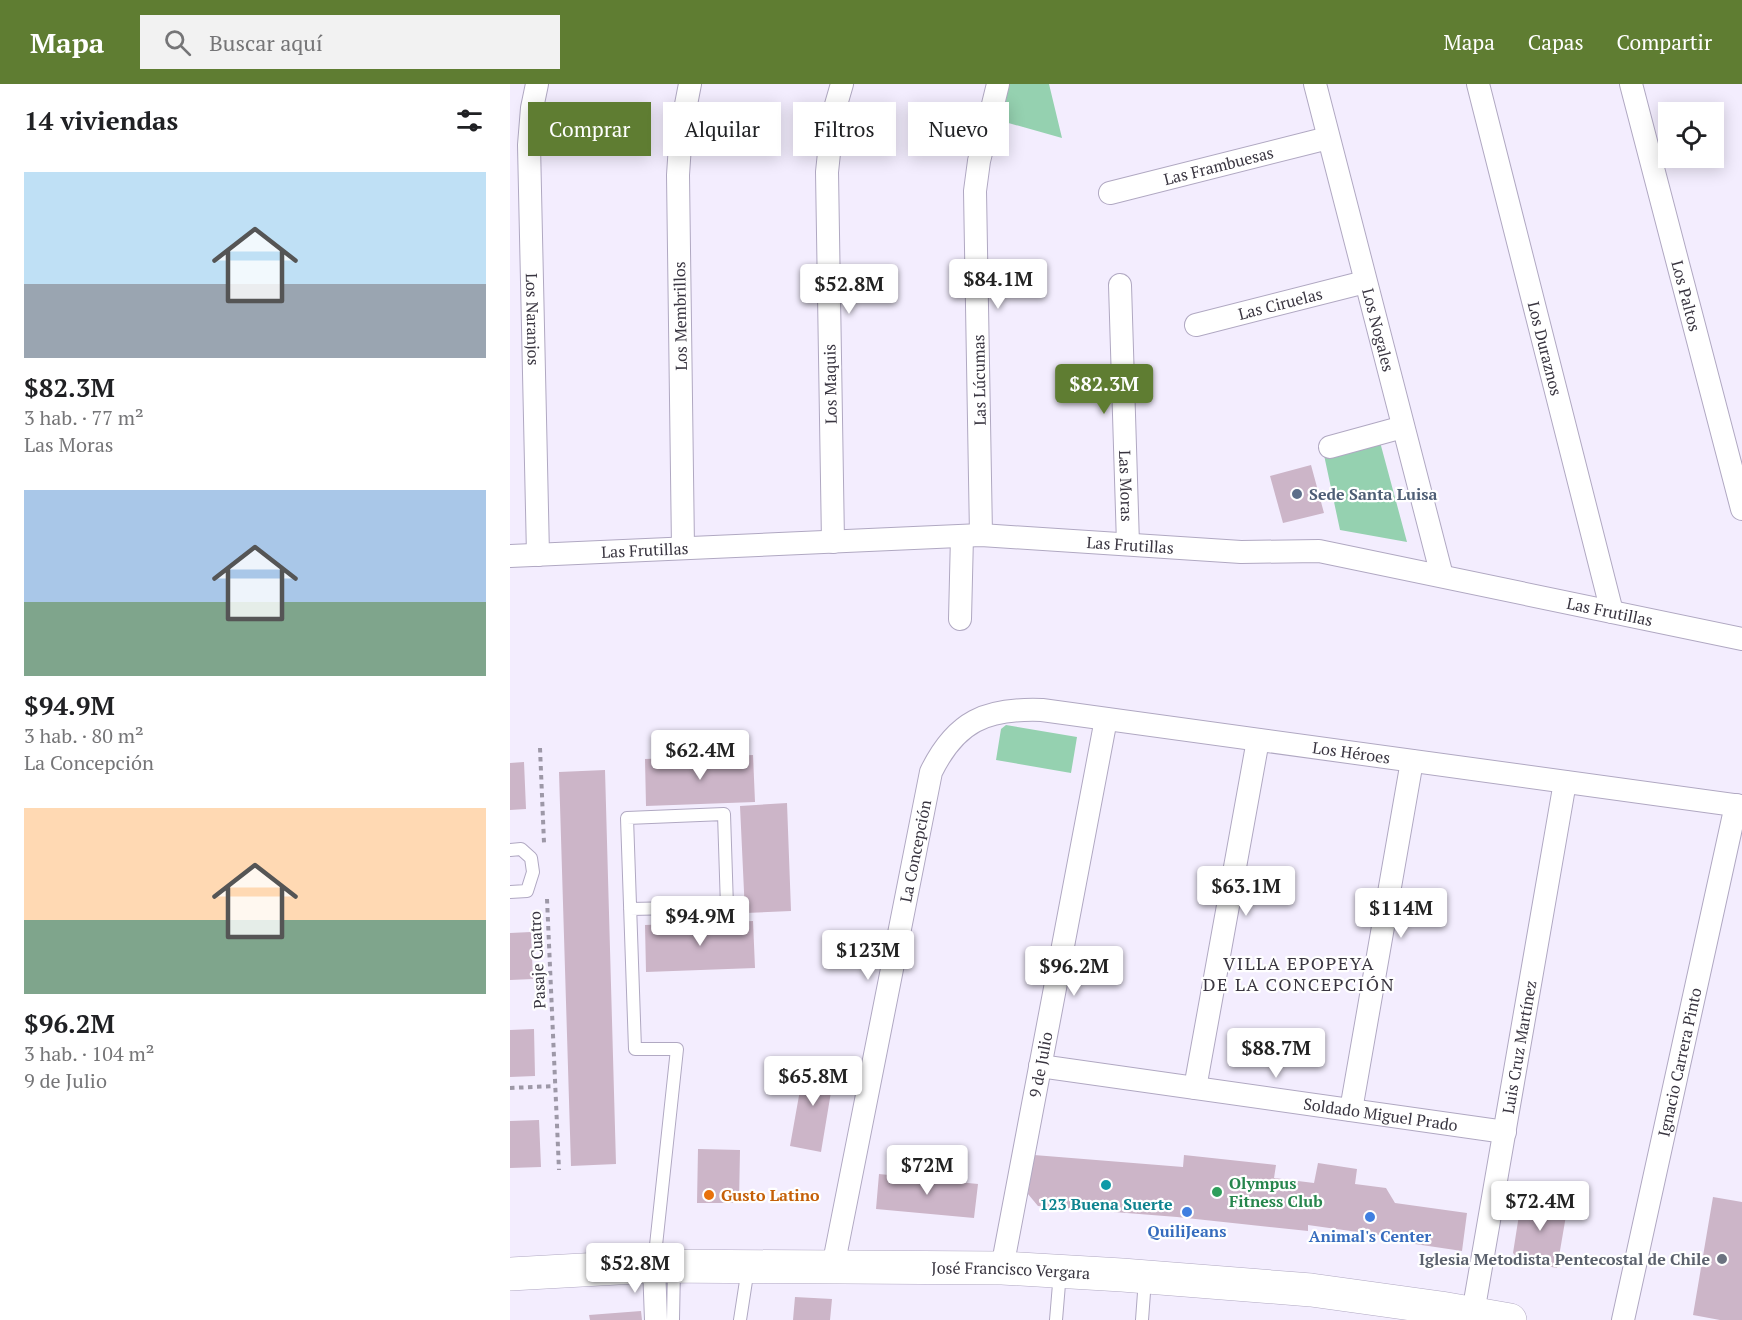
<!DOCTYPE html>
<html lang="es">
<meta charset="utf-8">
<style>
body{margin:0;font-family:"PT Serif",serif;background:#f2f2f2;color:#202124;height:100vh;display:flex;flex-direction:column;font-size:22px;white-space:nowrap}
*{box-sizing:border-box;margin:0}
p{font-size:20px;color:#757577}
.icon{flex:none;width:33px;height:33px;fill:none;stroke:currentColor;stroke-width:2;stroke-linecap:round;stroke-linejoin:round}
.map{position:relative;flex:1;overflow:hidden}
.sheet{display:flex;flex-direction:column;background:#fff;width:510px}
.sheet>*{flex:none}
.top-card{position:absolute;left:18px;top:18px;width:570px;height:54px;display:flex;gap:12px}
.fabs{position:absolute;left:1148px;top:18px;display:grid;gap:12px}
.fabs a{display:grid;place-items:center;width:66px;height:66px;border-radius:0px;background:#fff;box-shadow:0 3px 15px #0003;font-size:30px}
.price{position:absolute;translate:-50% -51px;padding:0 14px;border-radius:6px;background:#fff;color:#222;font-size:20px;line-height:39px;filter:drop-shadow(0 2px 3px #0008)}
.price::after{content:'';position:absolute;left:50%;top:36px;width:18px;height:14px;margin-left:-9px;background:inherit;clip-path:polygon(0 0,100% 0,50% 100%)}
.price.on{background:#5f7d32;color:#fff}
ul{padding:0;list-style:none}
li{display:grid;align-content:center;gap:12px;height:318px;padding:0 24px}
li span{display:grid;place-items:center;height:186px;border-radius:0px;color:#555}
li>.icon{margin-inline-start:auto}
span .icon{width:108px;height:108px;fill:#fffc;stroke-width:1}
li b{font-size:26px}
h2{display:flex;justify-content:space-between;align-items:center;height:72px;padding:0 24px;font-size:26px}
.tag{padding:0 21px;border-radius:0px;background:#fff;box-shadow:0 3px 15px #0003;font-size:21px;line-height:54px}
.tag.on{background:#5f7d32;color:#fff}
header{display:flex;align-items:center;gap:36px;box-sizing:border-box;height:84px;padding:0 30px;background:#5f7d32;color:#fff}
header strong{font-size:28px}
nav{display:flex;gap:33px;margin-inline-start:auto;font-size:21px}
.search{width:420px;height:54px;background:#f2f2f2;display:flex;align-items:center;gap:15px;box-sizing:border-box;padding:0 21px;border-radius:0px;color:#757577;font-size:22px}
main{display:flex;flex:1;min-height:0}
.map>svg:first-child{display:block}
.green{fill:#95d1b0}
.building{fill:#ccb5c8}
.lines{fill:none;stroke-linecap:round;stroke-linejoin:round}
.service-casing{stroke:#b0a8c2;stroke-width:14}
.minor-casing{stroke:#b0a8c2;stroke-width:24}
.secondary-casing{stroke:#b0a8c2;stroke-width:34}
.path{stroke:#9d98a7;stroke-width:4;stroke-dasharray:4.5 4.5;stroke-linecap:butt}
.service{stroke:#fff;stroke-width:12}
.minor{stroke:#fff;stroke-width:22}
.secondary{stroke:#fff;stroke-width:33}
.service-dot{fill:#5c6f8a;stroke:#fff;stroke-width:2}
.culture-dot{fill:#0f9aa8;stroke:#fff;stroke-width:2}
.leisure-dot{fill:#2e9e5b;stroke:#fff;stroke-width:2}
.food-dot{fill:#e8710a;stroke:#fff;stroke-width:2}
.shop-dot{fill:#3f7fe0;stroke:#fff;stroke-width:2}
.worship-dot{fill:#6b7280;stroke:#fff;stroke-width:2}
.labels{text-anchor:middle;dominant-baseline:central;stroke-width:4.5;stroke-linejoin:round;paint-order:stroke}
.street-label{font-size:16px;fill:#393540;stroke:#fff}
.service-label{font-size:16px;font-weight:bold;fill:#4e5e75;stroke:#fff;text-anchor:start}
.leisure-label{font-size:16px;font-weight:bold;fill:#27864d;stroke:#fff;text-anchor:start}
.food-label{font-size:16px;font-weight:bold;fill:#c56008;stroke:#fff;text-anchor:start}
.culture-label{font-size:16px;font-weight:bold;fill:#0d838f;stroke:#fff}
.shop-label{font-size:16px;font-weight:bold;fill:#366cbe;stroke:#fff}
.worship-label{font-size:16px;font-weight:bold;fill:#5b616d;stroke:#fff;text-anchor:end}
.neighbourhood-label{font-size:18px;letter-spacing:1.5px;fill:#393540;stroke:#fff}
</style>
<header>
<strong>Mapa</strong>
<div class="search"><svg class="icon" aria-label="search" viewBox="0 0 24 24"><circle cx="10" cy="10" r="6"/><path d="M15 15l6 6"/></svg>Buscar aquí</div>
<nav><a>Mapa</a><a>Capas</a><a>Compartir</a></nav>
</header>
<main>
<section class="sheet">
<h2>14 viviendas<svg class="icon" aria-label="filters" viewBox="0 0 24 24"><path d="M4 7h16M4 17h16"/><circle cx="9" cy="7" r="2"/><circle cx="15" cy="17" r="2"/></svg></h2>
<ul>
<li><span style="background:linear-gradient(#bfe0f5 60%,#9aa5b1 0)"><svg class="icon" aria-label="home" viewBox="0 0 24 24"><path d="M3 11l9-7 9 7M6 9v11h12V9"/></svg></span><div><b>$82.3M</b><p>3 hab. · 77 m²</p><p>Las Moras</p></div></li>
<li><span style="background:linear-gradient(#a9c7e8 60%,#7fa58c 0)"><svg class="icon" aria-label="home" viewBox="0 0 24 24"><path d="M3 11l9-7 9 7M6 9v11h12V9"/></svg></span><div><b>$94.9M</b><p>3 hab. · 80 m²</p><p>La Concepción</p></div></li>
<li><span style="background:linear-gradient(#ffd9b3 60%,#7fa58c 0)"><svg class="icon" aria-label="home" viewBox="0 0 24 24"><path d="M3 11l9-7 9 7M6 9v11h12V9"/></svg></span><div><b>$96.2M</b><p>3 hab. · 104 m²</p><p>9 de Julio</p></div></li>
</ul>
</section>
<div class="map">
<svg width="1232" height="1236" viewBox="0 0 1232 1236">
<rect width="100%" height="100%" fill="#f3edfe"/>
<path class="green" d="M496,0H539L552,54L495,38Z
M870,358L897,458L830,446L814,371Z
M496,641L567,653L561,689L486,676L491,645Z"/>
<path class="building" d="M801,381L814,429L773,439L760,392Z
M243,671L245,718L136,722L135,675Z
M14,678L16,725L0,726V679Z
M95,686L106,1080L61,1082L49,688Z
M277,719L281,827L235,829L230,722Z
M243,837L245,884L136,888L135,841Z
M21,848L23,895L0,896V849Z
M24,945L25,992L0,993V946Z
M295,978L325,984L311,1068L280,1062Z
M29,1036L31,1083L0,1084V1037Z
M188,1065L230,1066L229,1119H187Z
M524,1071L673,1083L674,1071L766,1081L764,1094L804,1099L808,1079L847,1085L845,1100L876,1104L885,1119L957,1129L952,1167L878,1156L876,1152L798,1141V1147L667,1133L528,1122L518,1110Z
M369,1090L468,1100L464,1134L366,1125Z
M1012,1112L1058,1120L1047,1184L1010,1177L1003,1169Z
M1203,1113L1232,1118V1236H1210L1183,1231Z
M285,1213L322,1215L320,1236H283Z
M131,1227L132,1236H80L79,1231Z"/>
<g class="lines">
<g class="service-casing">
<path id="service" d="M0,766L11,765L21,774L23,788L17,807L0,808
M120,825L217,823L214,730L117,734L125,965H167L144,1180
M163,1236L164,1184
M230,1236L238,1184
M546,1236L550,1188
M632,1236L635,1195"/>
</g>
<g class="minor-casing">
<g id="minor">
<path id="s1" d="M27,0L22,24L19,61L28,471"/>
<path id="s2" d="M805,0L932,492"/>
<path id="s3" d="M968,0L1102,528"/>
<path id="s4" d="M1121,0L1232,425"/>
<path id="s5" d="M600,109L818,54"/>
<path id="s6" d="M610,201L618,460"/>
<path id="s7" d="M686,241L855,198"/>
<path d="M820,363L893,343"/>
<path d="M471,451L465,107L469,77L488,0"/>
<path d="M323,458L317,88L323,31L332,0"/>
<path d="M173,464L168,91L171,46L180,0"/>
<path id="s8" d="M0,472L471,451L731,468L809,467L1232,555"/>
<path d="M450,535L452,452"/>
<path id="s9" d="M530,982L995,1048"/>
<path d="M685,1004L748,656"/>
<path d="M841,1026L902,677"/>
<path d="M144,1182L146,1236"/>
<path id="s10" d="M323,1183L421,688C446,637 476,624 532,626L1232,722"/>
<path id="s11" d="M492,1184L596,635"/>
<path id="s12" d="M963,1229L1055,698"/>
<path id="s13" d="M1113,1236L1226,721"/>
</g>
</g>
<g class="secondary-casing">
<g id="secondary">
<path id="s14" d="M0,1190L144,1182L492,1184L612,1191L801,1206L931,1224L1000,1236"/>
</g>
</g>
<path class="path" d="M30,664L34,759
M37,815L49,1086
M0,1004L45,1002"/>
<use href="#service" class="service"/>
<use href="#minor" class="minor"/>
<use href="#secondary" class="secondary"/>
</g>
<circle class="service-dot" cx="787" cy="410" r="6"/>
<circle class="culture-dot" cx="596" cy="1101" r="6"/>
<circle class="leisure-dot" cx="707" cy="1108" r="6"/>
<circle class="food-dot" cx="199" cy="1111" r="6"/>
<g class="shop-dot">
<circle cx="677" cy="1128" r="6"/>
<circle cx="860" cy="1133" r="6"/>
</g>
<circle class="worship-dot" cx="1212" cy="1175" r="6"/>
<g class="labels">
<g class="street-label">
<text stroke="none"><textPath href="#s5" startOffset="112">Las Frambuesas</textPath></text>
<text stroke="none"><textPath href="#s4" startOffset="219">Los Paltos</textPath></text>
<text stroke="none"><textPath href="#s7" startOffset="87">Las Ciruelas</textPath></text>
<text transform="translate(170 232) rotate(-91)">Los Membrillos</text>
<text stroke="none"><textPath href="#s1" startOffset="236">Los Naranjos</textPath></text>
<text stroke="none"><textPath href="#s2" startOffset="254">Los Nogales</textPath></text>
<text stroke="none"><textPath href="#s3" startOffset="273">Los Duraznos</textPath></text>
<text transform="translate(469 296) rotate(-91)">Las Lúcumas</text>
<text transform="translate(320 300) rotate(-91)">Los Maquis</text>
<text stroke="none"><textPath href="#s6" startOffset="201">Las Moras</textPath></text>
<text stroke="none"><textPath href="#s8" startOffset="621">Las Frutillas</textPath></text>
<text stroke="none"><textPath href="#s8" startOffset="135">Las Frutillas</textPath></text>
<text stroke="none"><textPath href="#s8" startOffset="1107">Las Frutillas</textPath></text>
<text stroke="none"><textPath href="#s10" startOffset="954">Los Héroes</textPath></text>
<text stroke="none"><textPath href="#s10" startOffset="424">La Concepción</textPath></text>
<text transform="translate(27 876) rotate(-93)">Pasaje Cuatro</text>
<text stroke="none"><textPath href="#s12" startOffset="270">Luis Cruz Martínez</textPath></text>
<text stroke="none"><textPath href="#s13" startOffset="264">Ignacio Carrera Pinto</textPath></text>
<text stroke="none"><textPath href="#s11" startOffset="207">9 de Julio</textPath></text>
<text stroke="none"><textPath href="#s9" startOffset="344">Soldado Miguel Prado</textPath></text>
<text stroke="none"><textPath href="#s14" startOffset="501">José Francisco Vergara</textPath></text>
</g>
<g class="service-label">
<text x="799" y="410">Sede Santa Luisa</text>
</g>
<g class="leisure-label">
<text x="719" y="1099">Olympus<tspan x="719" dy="18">Fitness Club</tspan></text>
</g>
<g class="food-label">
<text x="211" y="1111">Gusto Latino</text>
</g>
<g class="culture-label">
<text x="596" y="1120">123 Buena Suerte</text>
</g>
<g class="shop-label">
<text x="677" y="1147">QuiliJeans</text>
<text x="860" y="1152">Animal's Center</text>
</g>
<g class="worship-label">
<text x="1200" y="1175">Iglesia Metodista Pentecostal de Chile</text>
</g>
<g class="neighbourhood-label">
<text x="789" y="879">VILLA EPOPEYA<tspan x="789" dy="21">DE LA CONCEPCIÓN</tspan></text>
</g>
</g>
</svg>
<div class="fabs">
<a><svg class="icon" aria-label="locate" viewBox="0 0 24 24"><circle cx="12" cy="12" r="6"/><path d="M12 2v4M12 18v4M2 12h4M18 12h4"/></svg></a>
</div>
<b class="price" style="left:488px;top:226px">$84.1M</b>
<b class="price" style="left:339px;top:231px">$52.8M</b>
<b class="price on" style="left:594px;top:331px">$82.3M</b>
<b class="price" style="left:190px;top:697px">$62.4M</b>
<b class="price" style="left:736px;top:833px">$63.1M</b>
<b class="price" style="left:891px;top:855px">$114M</b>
<b class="price" style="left:190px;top:863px">$94.9M</b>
<b class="price" style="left:358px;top:897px">$123M</b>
<b class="price" style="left:564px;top:913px">$96.2M</b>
<b class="price" style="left:766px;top:995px">$88.7M</b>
<b class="price" style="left:303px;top:1023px">$65.8M</b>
<b class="price" style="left:417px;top:1112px">$72M</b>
<b class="price" style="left:1030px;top:1148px">$72.4M</b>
<b class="price" style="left:125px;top:1210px">$52.8M</b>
<div class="top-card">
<a class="tag on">Comprar</a>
<a class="tag">Alquilar</a>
<a class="tag">Filtros</a>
<a class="tag">Nuevo</a>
</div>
</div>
</main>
